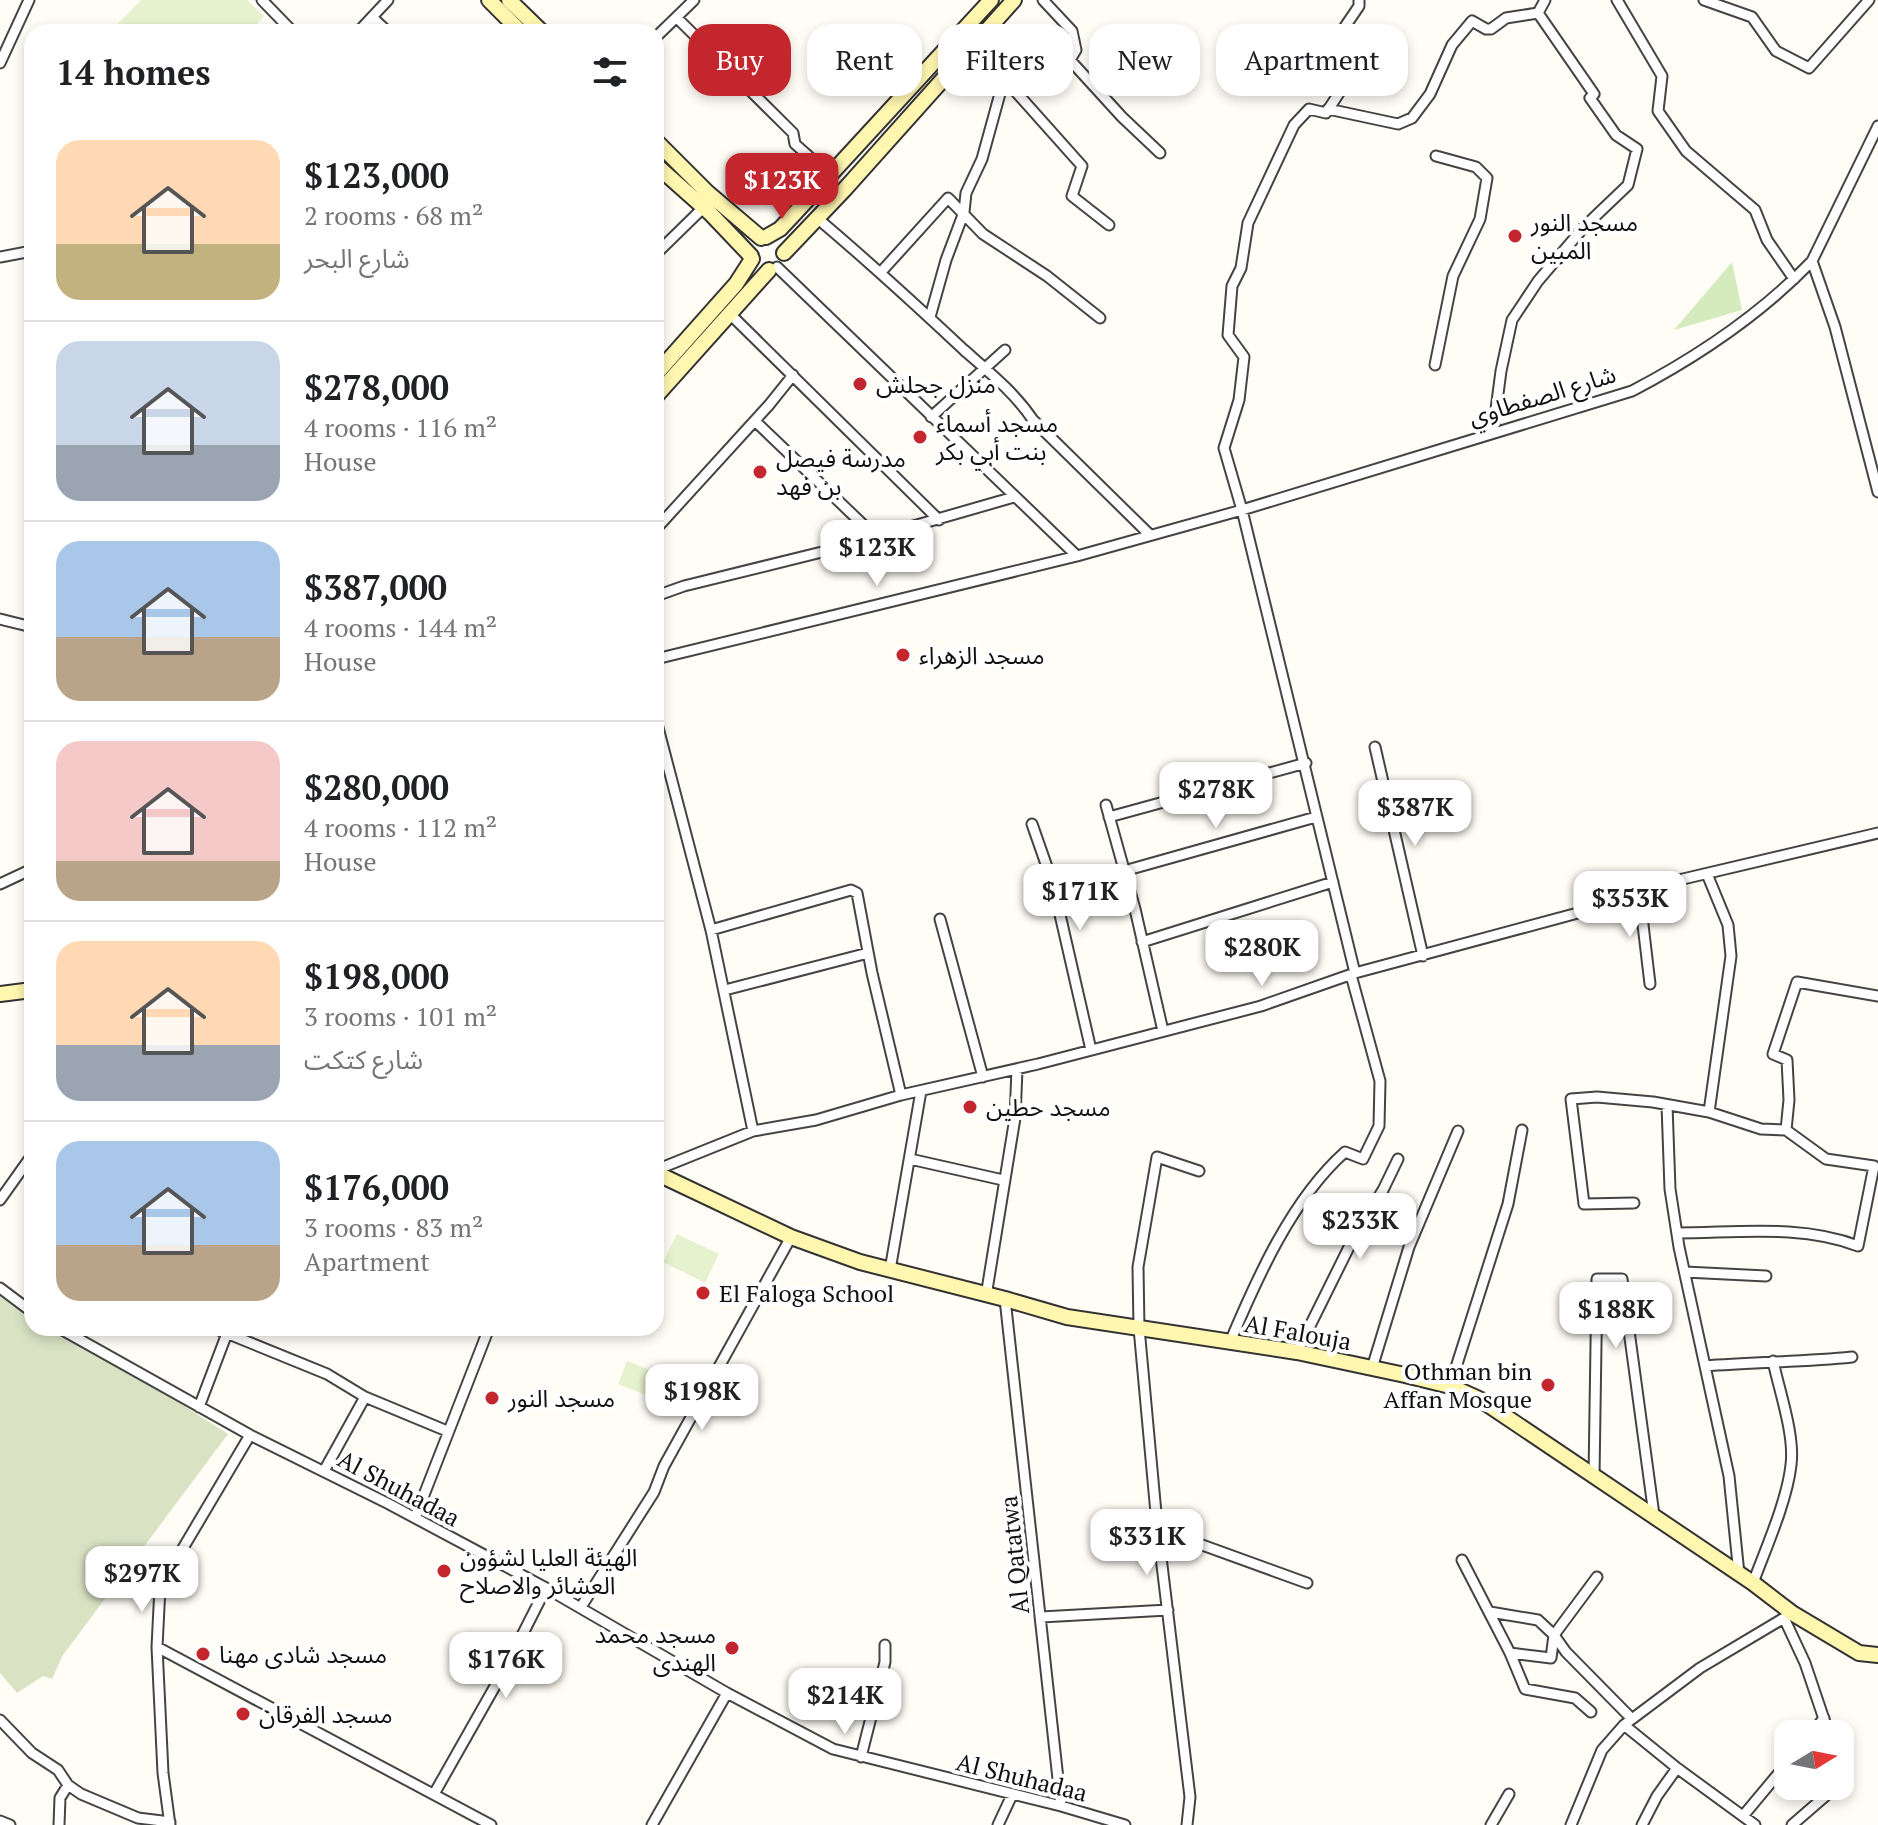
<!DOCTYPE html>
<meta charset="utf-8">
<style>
body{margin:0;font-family:"PT Serif","Noto Sans Arabic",serif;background:#f6f6f6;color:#202124;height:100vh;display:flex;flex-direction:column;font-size:30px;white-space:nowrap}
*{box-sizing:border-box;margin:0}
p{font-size:26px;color:#757577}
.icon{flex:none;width:44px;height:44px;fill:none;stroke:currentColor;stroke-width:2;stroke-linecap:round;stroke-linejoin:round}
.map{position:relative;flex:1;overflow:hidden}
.side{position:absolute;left:24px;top:24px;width:640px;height:1312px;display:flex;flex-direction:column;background:#fff;border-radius:24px;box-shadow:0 4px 12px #0003}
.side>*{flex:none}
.banner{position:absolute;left:688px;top:24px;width:760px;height:72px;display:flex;gap:16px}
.needle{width:52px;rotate:80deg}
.controls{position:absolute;left:1774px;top:1720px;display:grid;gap:16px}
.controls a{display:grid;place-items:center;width:80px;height:80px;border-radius:16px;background:#fff;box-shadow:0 4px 12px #0003;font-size:40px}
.price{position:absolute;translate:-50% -68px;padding:0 18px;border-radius:16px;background:#fff;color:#222;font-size:26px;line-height:52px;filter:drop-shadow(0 2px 4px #0008)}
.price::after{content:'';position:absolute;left:50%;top:48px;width:24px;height:18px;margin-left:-12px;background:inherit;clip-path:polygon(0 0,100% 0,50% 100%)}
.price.current{background:#c4262e;color:#fff}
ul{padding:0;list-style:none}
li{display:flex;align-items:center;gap:24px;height:200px;padding:0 32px}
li+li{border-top:2px solid #e0e0e0}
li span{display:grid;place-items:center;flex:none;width:224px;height:160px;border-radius:24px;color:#555}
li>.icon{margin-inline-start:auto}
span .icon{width:96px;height:96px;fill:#fffc;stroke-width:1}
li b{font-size:34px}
h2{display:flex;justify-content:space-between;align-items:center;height:96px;padding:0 32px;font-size:34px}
.tag{padding:0 28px;border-radius:24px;background:#fff;box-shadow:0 4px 12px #0003;font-size:28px;line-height:72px}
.tag.current{background:#c4262e;color:#fff}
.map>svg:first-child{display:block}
.green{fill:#d5ebbd}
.cemetery{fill:#d9e3c4}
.pitch{fill:#e6f2cf}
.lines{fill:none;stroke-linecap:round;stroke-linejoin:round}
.street-casing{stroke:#444;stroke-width:13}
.secondary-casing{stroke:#333;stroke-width:18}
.street{stroke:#fff;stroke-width:9}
.secondary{stroke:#fff6b0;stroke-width:14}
.poi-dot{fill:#c4262e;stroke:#fff;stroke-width:3}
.labels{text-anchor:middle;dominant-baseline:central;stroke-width:8;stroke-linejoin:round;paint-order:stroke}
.poi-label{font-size:24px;fill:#111;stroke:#fff;text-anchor:start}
.street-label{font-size:24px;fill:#111;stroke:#fff}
</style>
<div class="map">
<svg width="1878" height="1825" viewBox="0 0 1878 1825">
<rect width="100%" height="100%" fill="#fffdf5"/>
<path class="green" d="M1732,262L1742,310L1674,330Z"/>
<path class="cemetery" d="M0,1285L32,1307V1328H62L228,1434L63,1655L52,1679L43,1676L17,1693L0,1673Z"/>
<path class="pitch" d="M141,0H247L264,16L250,32H110Z
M677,1234L719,1254L705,1283L663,1262Z
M627,1361L668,1377L659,1400L618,1384Z"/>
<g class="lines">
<g class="street-casing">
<path id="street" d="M262,0L293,32
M1043,0L1072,31L1076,50L1070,60L1122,117L1160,153
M1617,0L1662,76L1658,111L1686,151L1755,210L1767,240L1794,279
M1704,0L1752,17L1776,51L1809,68L1869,0
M372,17L388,32
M677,18L793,133L795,144L830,175
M358,32L388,0
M656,37L694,0
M974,45L1082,166L1072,196L1109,225
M0,63L29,0
M1328,109L1398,124L1412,118L1430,94L1452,45L1472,21L1486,29H1491L1506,18L1538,13
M817,218C868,261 916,305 964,350C989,372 1014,392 1033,420L1150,535
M656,254L704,207
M0,257L32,251
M1812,261L1835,327L1878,492
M777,267L1077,556
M881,272L948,198L983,234L1047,276L1100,318
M729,313L939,520
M930,317L946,260L964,212L966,193L982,159L1004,79
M1435,365L1453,276L1480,219L1487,178L1476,167L1436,156
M931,417L1005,350
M755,421L876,537
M1493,432L1501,371L1512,320L1538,281L1584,227L1628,185L1637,149L1616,135L1590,98L1594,94L1538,13L1545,0
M656,529L769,405L793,375
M656,596L684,586L830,550L1014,497
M0,619L32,627
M656,659L1077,556L1242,510L1632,391C1697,357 1761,314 1812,261L1878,126
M656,720L711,930L753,1131
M1375,747L1423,956
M1106,805L1135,909L1163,1031
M1109,817L1306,763
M1032,824L1053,884L1091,1050
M1124,871L1316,817
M1707,874L1728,925L1731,956L1709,1112
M0,884L32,869
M1639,891L1650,984
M940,919L983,1077
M711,930L851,890L857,893L872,973L901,1095
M1142,942L1333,882
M1355,973L1242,510L1224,448L1239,400L1244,357L1228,335L1232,286L1241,268L1248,223L1294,125L1309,109L1326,113L1345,84L1363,42L1342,31L1359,6V0
M725,990L868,953
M1667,1105L1670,1189L1679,1247L1729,1476L1739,1574
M1786,1130L1789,1100L1787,1060L1773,1054L1797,982L1878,996
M910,1159L1003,1180
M656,1170L753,1131L816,1120L901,1095L1038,1064L1261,1006L1355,973L1589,910L1683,879L1878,833
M0,1200L32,1155
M1634,1203L1584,1204L1571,1099L1597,1097L1653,1102L1709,1112L1761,1129L1786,1130L1826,1159L1874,1166L1858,1246C1801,1224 1736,1233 1677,1233
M890,1270L921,1091
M1685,1272L1766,1276
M0,1288L32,1312
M986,1296L1015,1118L1017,1069
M1005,1299L1061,1806
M59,1328L250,1435L389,1504L546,1588L727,1693L833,1749L1061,1806L1125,1825
M214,1328L327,1374L365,1397L324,1471
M1230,1342C1257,1278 1292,1199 1345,1152L1363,1159L1379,1126L1380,1081L1351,975
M1297,1352L1355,1235L1383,1190L1398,1159
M1705,1366C1754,1362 1803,1362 1852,1357
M1372,1368L1409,1247L1458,1131
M1450,1386L1508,1204L1522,1130
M365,1397L447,1431
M199,1407L229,1328
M1594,1476L1597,1279H1622L1654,1515
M415,1518L489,1328
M1158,1529L1307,1583
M1462,1560L1510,1653
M1753,1583C1766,1548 1787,1501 1791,1465C1795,1435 1779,1390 1773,1361
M581,1607L654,1492L664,1466L791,1237
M1490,1612L1538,1620L1554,1635L1566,1652L1632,1719
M1789,1615L1784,1618L1805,1663L1829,1734
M1041,1617L1168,1610
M157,1647L491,1825
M1591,1712L1575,1698L1525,1689L1510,1653L1551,1658L1554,1635L1597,1577
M0,1720L32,1753L58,1770L68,1785L81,1794L138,1818L170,1822
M1811,1734L1824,1718
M861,1757L885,1662V1645
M1840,1761C1846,1769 1846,1774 1840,1782
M1677,1768L1624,1725L1700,1668L1784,1618
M434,1794L507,1665L546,1588
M1743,1816L1788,1762
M0,1821L10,1825
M59,1825L60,1798L68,1785
M170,1825L163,1773L157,1647L160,1587L250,1435
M652,1825L727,1693
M998,1825L1012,1795
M1187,1825L1190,1797L1157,1524L1139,1328L1138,1267L1157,1157L1199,1171
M1491,1825L1509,1794
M1571,1825L1602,1750L1624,1725
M1642,1825L1657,1796L1677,1768L1755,1825
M1792,1825L1837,1786"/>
</g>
<g class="secondary-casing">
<path id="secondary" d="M489,0L521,32
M509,0L542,32
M656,141L707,192L761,238
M656,165L710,213L751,256
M766,237L780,229L795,213L991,0
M784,253L844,190L1014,0
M656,374L736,284L752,259
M656,396L769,270
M0,994L32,990
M656,1173L791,1237L860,1262L1005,1299L1067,1317L1297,1352L1405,1375L1450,1386L1481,1400L1753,1583L1792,1613L1859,1653L1878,1655"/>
</g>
<use href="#street" class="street"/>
<use href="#secondary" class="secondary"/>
</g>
<g class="poi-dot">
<circle cx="1515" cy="236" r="8"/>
<circle cx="860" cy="384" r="8"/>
<circle cx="920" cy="437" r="8"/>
<circle cx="760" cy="472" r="8"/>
<circle cx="903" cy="655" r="8"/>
<circle cx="970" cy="1107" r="8"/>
<circle cx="703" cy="1293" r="8"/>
<circle cx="1548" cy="1385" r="8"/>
<circle cx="492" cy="1398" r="8"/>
<circle cx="444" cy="1571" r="8"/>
<circle cx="732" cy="1648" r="8"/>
<circle cx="203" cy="1654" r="8"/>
<circle cx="243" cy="1714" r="8"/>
</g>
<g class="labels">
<g class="poi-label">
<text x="1531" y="222">مسجد النور<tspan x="1531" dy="28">المبين</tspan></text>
<text x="876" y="384">منزل جحلش</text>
<text x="936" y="423">مسجد أسماء<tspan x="936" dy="28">بنت أبي بكر</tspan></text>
<text x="776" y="458">مدرسة فيصل<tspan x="776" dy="28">بن فهد</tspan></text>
<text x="919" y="655">مسجد الزهراء</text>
<text x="986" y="1107">مسجد حطين</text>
<text x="719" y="1293">El Faloga School</text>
<text x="1532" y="1371" text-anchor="end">Othman bin<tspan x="1532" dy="28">Affan Mosque</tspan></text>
<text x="508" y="1398">مسجد النور</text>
<text x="460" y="1557">الهيئة العليا لشؤون<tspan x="460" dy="28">العشائر والاصلاح</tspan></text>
<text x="716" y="1634" text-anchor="end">مسجد محمد<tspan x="716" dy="28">الهندى</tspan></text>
<text x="219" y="1654">مسجد شادى مهنا</text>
<text x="259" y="1714">مسجد الفرقان</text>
</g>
<g class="street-label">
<text transform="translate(1542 395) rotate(-17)">شارع الصفطاوي</text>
<text transform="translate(1298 1332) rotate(10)">Al Falouja</text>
<text transform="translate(399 1488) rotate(28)">Al Shuhadaa</text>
<text transform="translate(1014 1555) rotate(-96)">Al Qatatwa</text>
<text transform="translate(1022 1777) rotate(14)">Al Shuhadaa</text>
</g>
</g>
</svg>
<div class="controls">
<a><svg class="needle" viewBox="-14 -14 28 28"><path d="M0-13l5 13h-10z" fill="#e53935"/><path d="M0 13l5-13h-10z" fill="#757577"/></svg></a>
</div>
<b class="price current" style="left:782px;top:221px">$123K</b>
<b class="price" style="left:877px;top:588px">$123K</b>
<b class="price" style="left:1216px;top:830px">$278K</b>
<b class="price" style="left:1415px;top:848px">$387K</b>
<b class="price" style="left:1080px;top:932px">$171K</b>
<b class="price" style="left:1630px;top:939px">$353K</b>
<b class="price" style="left:1262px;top:988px">$280K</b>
<b class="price" style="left:1360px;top:1261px">$233K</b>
<b class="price" style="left:1616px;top:1350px">$188K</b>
<b class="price" style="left:702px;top:1432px">$198K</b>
<b class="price" style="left:1147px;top:1577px">$331K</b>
<b class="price" style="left:142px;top:1614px">$297K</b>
<b class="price" style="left:506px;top:1700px">$176K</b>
<b class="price" style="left:845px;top:1736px">$214K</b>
<div class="banner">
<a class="tag current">Buy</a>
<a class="tag">Rent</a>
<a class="tag">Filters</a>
<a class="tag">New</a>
<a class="tag">Apartment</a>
</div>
<section class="side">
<h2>14 homes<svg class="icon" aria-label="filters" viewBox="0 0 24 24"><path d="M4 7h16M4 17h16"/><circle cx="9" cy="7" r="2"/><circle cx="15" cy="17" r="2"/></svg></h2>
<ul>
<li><span style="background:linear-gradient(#ffd9b3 65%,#c2b280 0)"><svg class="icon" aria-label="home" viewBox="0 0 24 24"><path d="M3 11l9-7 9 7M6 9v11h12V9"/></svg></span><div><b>$123,000</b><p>2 rooms · 68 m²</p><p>شارع البحر</p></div></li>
<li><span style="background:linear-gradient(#c9d6e8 65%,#9aa5b1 0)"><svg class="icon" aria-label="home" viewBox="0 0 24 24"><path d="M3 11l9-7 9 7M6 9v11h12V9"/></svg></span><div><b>$278,000</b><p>4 rooms · 116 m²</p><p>House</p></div></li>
<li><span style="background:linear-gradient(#a9c7e8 60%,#b9a48a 0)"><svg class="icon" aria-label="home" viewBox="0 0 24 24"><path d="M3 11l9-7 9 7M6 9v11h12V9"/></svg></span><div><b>$387,000</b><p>4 rooms · 144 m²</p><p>House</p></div></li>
<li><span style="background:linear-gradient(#f6c9c9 75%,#b9a48a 0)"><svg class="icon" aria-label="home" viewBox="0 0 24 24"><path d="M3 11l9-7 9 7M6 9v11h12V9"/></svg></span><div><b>$280,000</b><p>4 rooms · 112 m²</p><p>House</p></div></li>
<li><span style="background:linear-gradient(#ffd9b3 65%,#9aa5b1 0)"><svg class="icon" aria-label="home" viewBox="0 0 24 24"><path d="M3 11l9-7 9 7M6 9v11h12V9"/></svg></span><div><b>$198,000</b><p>3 rooms · 101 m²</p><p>شارع كتكت</p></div></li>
<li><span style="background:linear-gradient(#a9c7e8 65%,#b9a48a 0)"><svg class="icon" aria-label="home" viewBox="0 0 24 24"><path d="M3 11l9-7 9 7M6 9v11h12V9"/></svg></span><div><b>$176,000</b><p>3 rooms · 83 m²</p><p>Apartment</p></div></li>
</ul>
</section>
</div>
